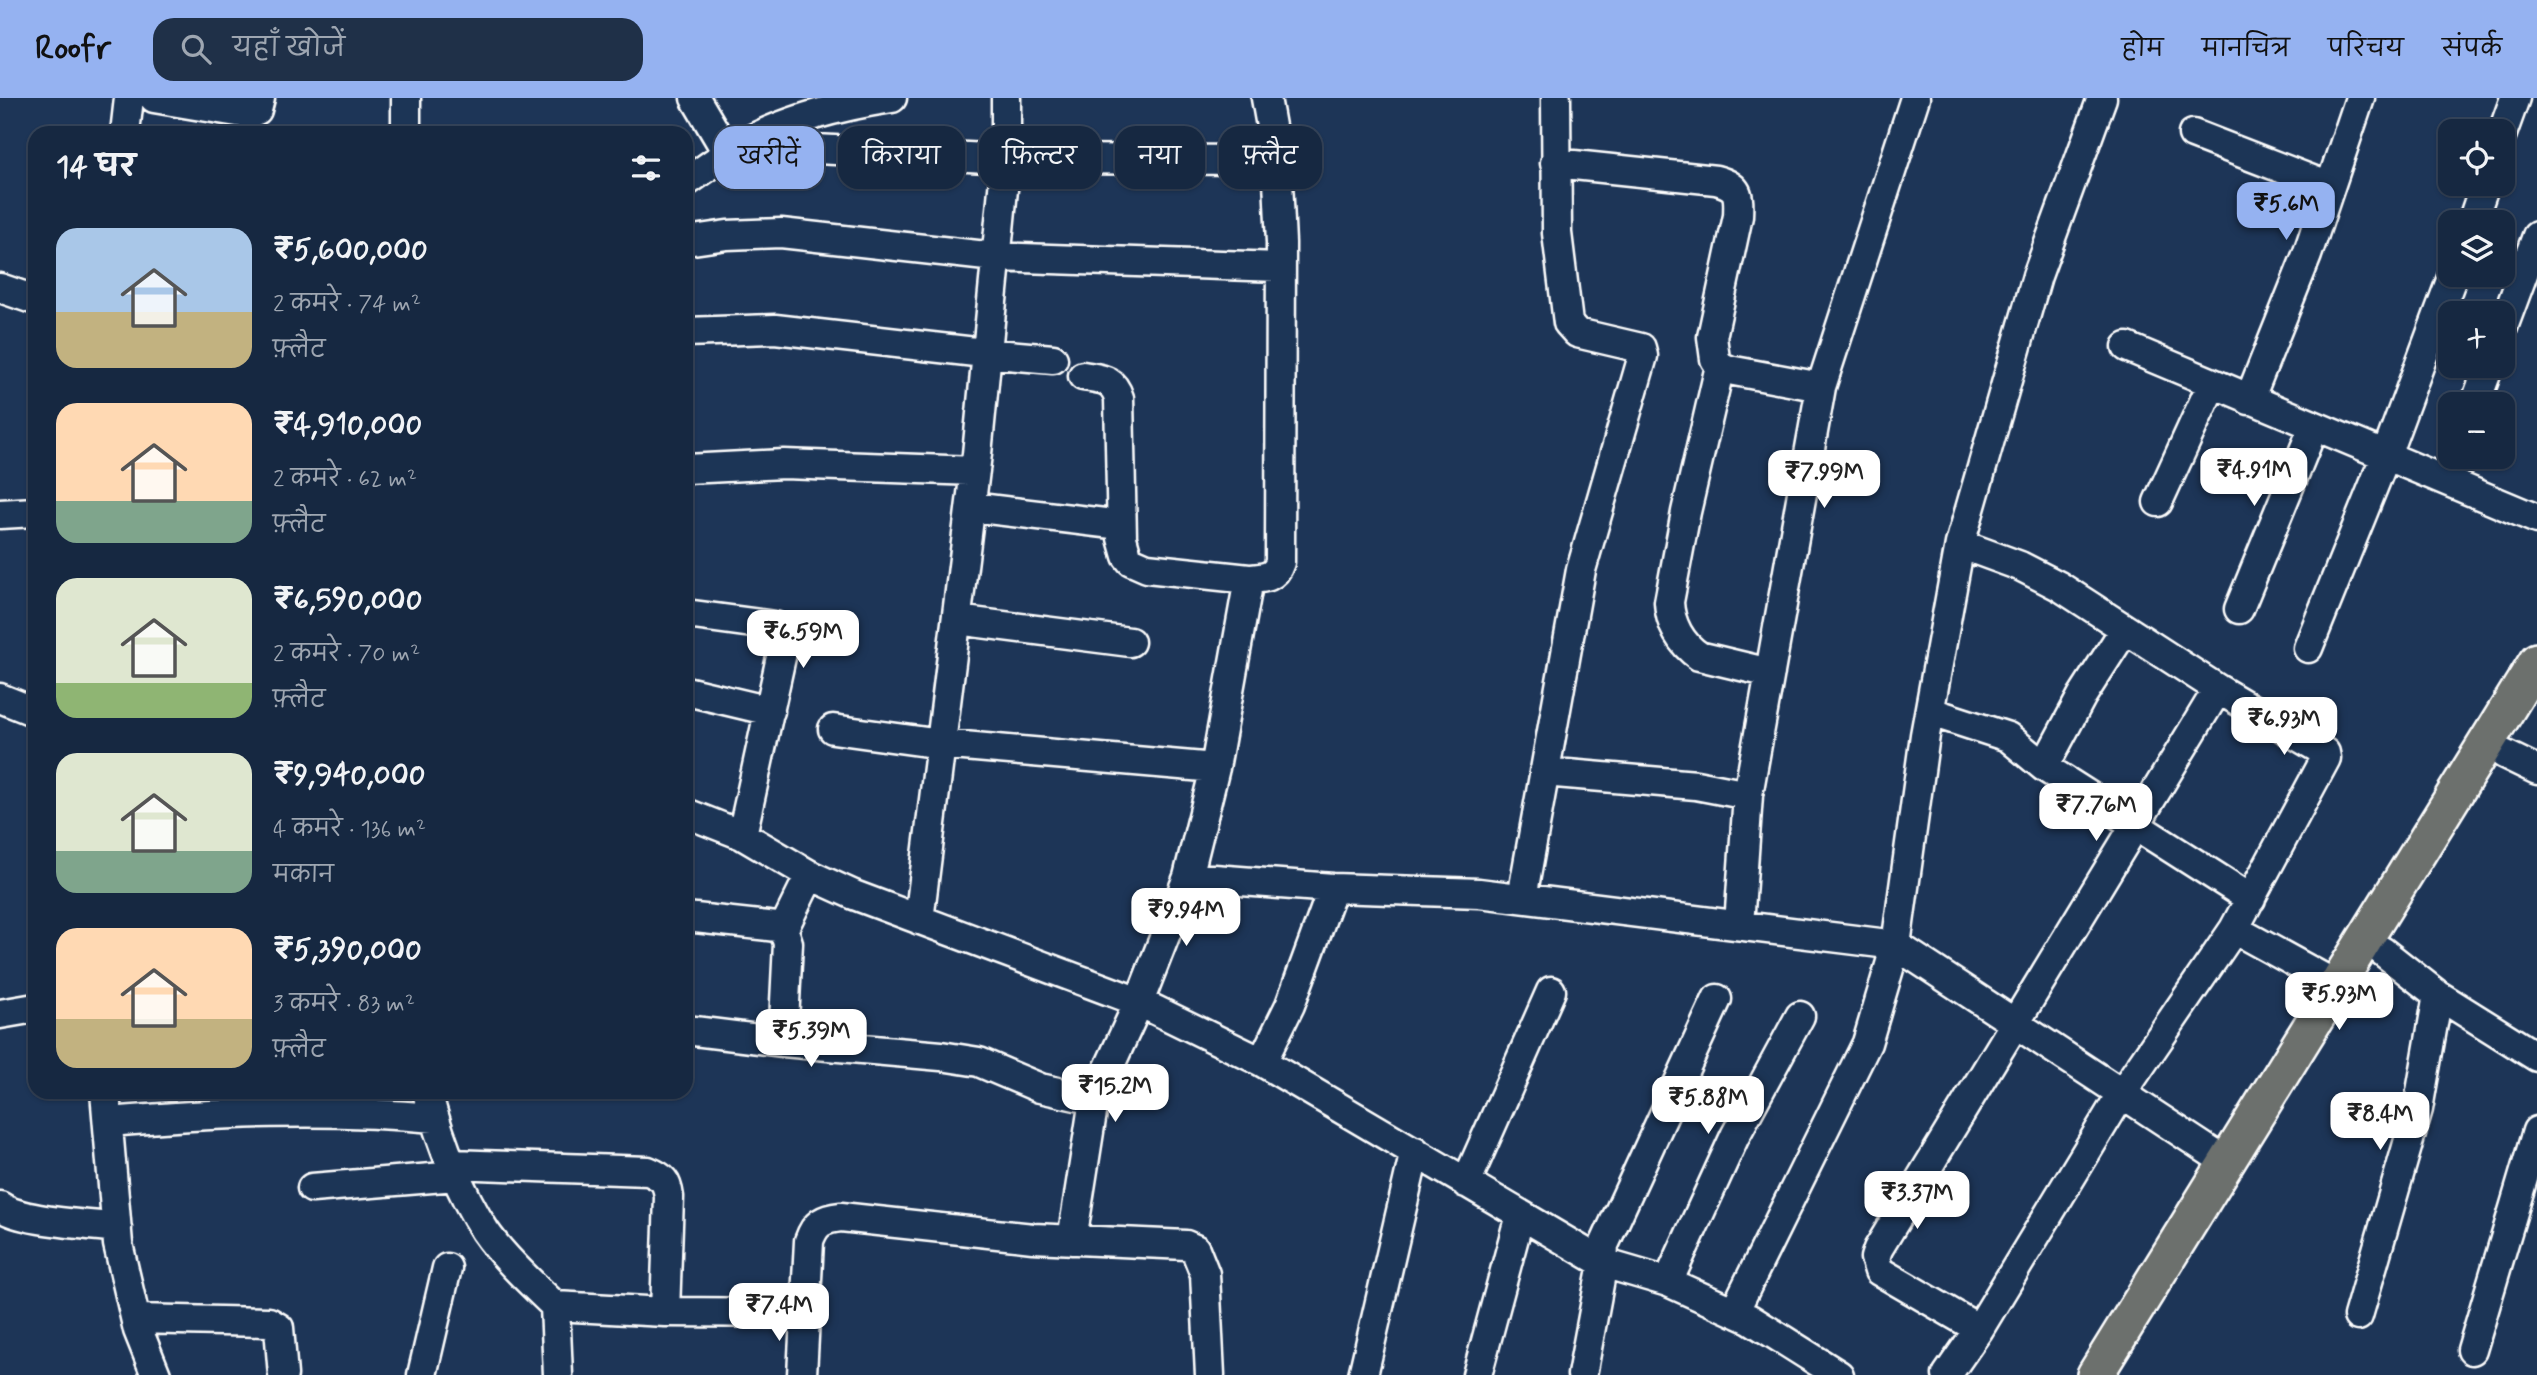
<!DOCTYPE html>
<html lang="hi">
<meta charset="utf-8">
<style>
body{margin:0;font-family:Mynerve,"Playpen Sans Deva",sans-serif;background:#1f3048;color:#f1f3f6;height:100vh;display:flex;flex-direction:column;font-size:26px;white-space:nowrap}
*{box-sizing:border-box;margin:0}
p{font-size:23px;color:#9ea6b1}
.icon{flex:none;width:38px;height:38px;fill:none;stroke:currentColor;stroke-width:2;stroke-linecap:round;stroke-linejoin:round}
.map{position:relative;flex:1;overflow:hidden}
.details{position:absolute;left:28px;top:28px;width:665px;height:973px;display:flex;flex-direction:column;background:#162841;border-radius:21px;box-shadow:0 2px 5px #0004,0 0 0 2px #35445a}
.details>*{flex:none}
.guide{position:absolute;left:714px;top:28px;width:665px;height:63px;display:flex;gap:14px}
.fabs{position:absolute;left:2438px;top:21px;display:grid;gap:14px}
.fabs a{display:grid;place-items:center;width:77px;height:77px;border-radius:14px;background:#162841;box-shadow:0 2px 5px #0004,0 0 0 2px #35445a;font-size:35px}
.price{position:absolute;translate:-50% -60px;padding:0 16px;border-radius:14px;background:#fff;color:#222;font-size:23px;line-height:46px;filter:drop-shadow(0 2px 4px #0008)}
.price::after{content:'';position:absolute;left:50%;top:42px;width:21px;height:16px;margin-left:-10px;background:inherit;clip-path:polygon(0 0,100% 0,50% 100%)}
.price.on{background:#95b2f1;color:#111}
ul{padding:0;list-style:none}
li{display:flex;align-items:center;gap:21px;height:175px;padding:0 28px}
li span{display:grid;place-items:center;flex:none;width:196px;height:140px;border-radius:21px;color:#555}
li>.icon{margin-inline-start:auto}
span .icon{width:84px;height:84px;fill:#fffc;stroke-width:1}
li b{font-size:30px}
h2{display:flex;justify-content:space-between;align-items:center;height:84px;padding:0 28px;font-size:30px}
.tag{padding:0 24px;border-radius:21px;background:#162841;box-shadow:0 2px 5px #0004,0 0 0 2px #35445a;font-size:24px;line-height:63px}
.tag.on{background:#95b2f1;color:#111}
header{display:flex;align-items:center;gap:42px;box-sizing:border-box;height:98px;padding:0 35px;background:#95b2f1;color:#111}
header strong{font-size:33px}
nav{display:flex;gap:38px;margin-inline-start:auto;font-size:24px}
.search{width:490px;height:63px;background:#1f3048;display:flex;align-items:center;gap:18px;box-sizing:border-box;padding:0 24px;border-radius:21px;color:#9ea6b1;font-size:26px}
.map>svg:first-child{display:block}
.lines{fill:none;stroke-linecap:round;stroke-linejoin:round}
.minor-casing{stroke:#fff;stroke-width:33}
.major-casing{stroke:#fff;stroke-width:40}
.minor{stroke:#1d3557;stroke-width:28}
.major{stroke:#6c706d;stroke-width:35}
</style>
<header>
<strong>Roofr</strong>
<div class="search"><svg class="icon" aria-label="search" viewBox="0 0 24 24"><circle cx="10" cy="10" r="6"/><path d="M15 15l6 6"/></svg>यहाँ खोजें</div>
<nav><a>होम</a><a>मानचित्र</a><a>परिचय</a><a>संपर्क</a></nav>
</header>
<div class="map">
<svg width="2537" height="1277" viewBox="0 0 2537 1277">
<rect width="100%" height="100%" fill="#1d3557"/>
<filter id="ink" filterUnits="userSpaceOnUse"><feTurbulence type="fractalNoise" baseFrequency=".0143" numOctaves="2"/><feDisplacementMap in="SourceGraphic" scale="14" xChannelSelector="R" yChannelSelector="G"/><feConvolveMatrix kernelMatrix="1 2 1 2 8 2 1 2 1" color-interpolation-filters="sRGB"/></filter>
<g filter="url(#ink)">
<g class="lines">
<g class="minor-casing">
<path id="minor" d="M154,0L249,16L257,12L260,0
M695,0L728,56
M125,35L129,0
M406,35V0
M2193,36L2330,89
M2502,36L2515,0
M741,47L1006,61L1277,62
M1555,65L1716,82C1739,88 1739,96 1738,118L1712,239L1715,261L1720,268L1729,272L1821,289
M686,84C704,72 722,58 741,47C787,21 840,8 892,0
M2472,124L2485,86
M686,143L727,137L781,135L995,159L1279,169
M0,190L35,202
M2502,232L2537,138
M686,234L775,231L984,255L1053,261
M2127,249L2537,421
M1720,268L1686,414L1669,504C1670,526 1681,546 1699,558L1770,575
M1083,278C1101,281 1113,280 1119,300L1122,440L1127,458L1131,463L1147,470L1249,481C1264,480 1275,480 1280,464L1281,145L1277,62L1266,0
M2249,302L2307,157L2360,0
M2475,306L2489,268
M686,371L784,366L975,373
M2158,404L2212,286
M971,409L1121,427
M0,416L35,414
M1960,446L2020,468L2059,488L2218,591L2318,650L2325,655L2326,660L2234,831L2122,995L1979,1231
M2239,511L2314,328
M686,516L775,528L783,534L785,541L742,737
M957,522L1130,544
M2308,550L2386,357L2453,177
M686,593L770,613
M0,600L35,614
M1931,614L2008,639L2044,669L2251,801
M833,631L941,646L1215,670
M2504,656L2537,672
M2044,669L2082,598L2125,531
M1544,674L1696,687L1748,697
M686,715L742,737L810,777L854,797L1139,904L1262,964L1603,1165L1668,1184L1750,1221L1839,1277
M1188,779L1333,790L1479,795L1896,847L2226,1064
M1522,800L1581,472L1643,258L1641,250L1577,235L1568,225L1557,135L1556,0
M686,819L777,829L785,836L788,845L783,944
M919,822L977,356L1006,61V0
M1739,827L1748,697L1821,289L1915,0
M2234,831L2336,887
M783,832L810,777
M2382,853L2438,897L2537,959
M0,916L35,910
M686,932L783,944L941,958L979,964L1040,990L1094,1002
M1262,964L1290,907L1333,790
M105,994L118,1146L138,1232L156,1277
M427,994C440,1042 458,1091 485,1133C502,1158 533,1187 555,1208L558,1277
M109,1024C217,1015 325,1010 434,1020
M451,1066L648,1073C663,1079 667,1083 669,1099L665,1214
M1466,1085L1551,893
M312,1090L456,1078
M0,1108C20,1124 89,1126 117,1130
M1072,1142L1094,1002L1139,904L1188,779L1215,670L1249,481
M1668,1184L1735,1038L1800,918
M555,1208L665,1214L805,1215
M1734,1214L1867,945L1896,847L1925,637L1960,446L2037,178L2102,0
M2358,1218L2418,1011L2438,897
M136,1221L269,1224L279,1230L283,1277
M2472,1252L2537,1033
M422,1277L447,1170
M802,1277L809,1143C815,1125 823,1121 841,1119L1033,1140L1186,1147L1195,1151L1205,1176L1210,1277
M1363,1277L1415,1053
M1477,1277L1520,1117
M1582,1277L1603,1165L1604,1147L1717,901
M1947,1277L1979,1231L1879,1173L1875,1160L1878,1151L2218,591"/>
</g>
<g class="major-casing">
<path id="major" d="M2095,1277L2537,563"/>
</g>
<use href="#minor" class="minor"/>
<use href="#major" class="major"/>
</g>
</g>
</svg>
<div class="fabs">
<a><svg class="icon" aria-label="locate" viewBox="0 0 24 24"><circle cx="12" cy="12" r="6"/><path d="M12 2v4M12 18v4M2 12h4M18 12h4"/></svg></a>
<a><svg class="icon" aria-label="layers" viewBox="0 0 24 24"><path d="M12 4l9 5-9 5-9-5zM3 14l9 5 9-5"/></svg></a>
<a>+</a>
<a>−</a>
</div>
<b class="price on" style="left:2286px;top:144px">₹5.6M</b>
<b class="price" style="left:2254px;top:410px">₹4.91M</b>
<b class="price" style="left:1824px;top:412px">₹7.99M</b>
<b class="price" style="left:803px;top:572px">₹6.59M</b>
<b class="price" style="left:2284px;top:659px">₹6.93M</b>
<b class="price" style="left:2096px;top:745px">₹7.76M</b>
<b class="price" style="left:1186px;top:850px">₹9.94M</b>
<b class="price" style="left:2339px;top:934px">₹5.93M</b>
<b class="price" style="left:811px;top:971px">₹5.39M</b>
<b class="price" style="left:1115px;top:1026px">₹15.2M</b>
<b class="price" style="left:1708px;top:1038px">₹5.88M</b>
<b class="price" style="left:2380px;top:1054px">₹8.4M</b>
<b class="price" style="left:1917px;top:1133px">₹3.37M</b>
<b class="price" style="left:779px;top:1245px">₹7.4M</b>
<div class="guide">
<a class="tag on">खरीदें</a>
<a class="tag">किराया</a>
<a class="tag">फ़िल्टर</a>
<a class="tag">नया</a>
<a class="tag">फ़्लैट</a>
</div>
<section class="details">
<h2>14 घर<svg class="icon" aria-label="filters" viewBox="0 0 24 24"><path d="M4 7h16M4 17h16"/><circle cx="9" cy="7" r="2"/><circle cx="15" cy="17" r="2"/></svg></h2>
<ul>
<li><span style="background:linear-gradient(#a9c7e8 60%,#c2b280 0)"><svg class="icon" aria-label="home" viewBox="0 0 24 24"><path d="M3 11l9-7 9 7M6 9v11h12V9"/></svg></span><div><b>₹5,600,000</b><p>2 कमरे · 74 m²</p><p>फ़्लैट</p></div></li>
<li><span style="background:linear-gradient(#ffd9b3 70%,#7fa58c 0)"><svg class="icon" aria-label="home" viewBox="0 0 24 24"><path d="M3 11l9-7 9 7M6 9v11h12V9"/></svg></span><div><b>₹4,910,000</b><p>2 कमरे · 62 m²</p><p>फ़्लैट</p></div></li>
<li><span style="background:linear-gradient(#dfe7d0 75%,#8fb573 0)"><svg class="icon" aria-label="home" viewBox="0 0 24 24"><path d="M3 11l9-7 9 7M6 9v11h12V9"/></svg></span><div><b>₹6,590,000</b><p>2 कमरे · 70 m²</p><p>फ़्लैट</p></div></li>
<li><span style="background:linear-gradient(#dfe7d0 70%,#7fa58c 0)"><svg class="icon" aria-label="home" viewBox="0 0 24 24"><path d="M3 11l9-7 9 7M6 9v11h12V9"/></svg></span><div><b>₹9,940,000</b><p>4 कमरे · 136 m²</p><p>मकान</p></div></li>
<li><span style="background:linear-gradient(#ffd9b3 65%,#c2b280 0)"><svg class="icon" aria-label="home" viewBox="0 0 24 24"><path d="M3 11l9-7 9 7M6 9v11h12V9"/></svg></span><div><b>₹5,390,000</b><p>3 कमरे · 83 m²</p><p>फ़्लैट</p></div></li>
</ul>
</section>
</div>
